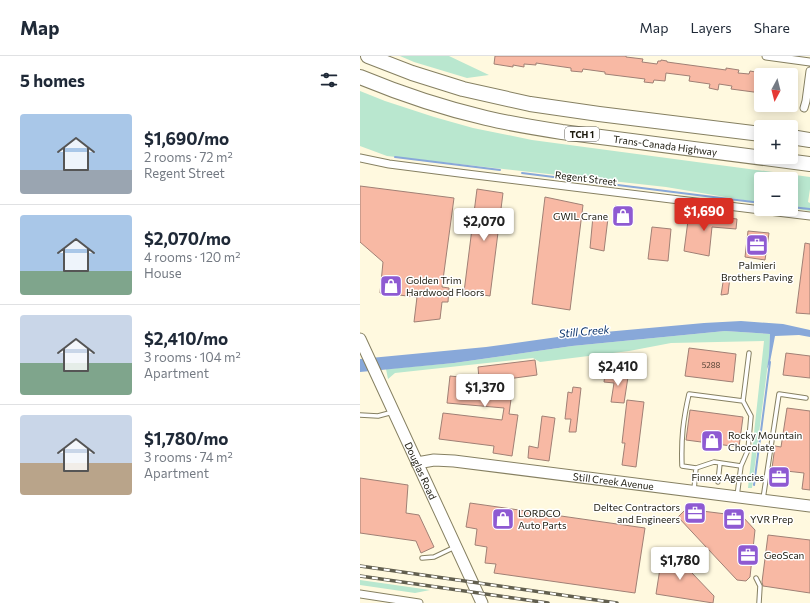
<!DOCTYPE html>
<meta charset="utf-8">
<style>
body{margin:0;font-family:Commissioner,sans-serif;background:#f2f2f3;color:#1f2937;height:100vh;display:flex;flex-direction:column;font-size:15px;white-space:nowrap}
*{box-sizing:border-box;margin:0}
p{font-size:13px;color:#747a83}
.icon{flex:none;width:22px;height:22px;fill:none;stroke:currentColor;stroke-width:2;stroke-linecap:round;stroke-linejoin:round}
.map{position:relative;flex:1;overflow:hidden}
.details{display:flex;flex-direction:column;background:#fff;width:360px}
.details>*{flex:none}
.needle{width:26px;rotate:187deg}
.fabs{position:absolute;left:394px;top:12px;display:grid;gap:8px}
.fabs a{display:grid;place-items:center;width:44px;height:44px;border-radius:4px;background:#fff;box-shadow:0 2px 10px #0003;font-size:20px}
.price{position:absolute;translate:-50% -34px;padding:0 9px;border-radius:4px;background:#fff;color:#222;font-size:13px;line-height:26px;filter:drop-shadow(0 1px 2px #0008)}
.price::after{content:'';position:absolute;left:50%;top:24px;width:12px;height:9px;margin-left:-6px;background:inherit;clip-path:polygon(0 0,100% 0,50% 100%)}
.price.on{background:#d93025;color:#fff}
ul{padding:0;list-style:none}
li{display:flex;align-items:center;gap:12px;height:100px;padding:0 20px}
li+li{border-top:1px solid #e0e1e3}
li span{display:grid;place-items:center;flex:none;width:112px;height:80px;border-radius:4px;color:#555}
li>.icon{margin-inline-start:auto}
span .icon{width:48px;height:48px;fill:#fffc;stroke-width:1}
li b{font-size:17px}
h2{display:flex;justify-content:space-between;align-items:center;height:48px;padding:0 20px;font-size:17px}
header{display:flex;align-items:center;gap:24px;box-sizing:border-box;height:56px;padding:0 20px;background:#fff;border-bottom:1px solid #e0e1e3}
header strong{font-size:19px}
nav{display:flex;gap:22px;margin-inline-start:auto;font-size:14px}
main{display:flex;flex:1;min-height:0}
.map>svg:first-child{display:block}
.green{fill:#b9e7cf}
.water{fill:#88a8d9}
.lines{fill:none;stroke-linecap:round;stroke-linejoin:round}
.stream{stroke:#88a8d9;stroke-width:2}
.building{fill:#f8b9a4;stroke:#a08075}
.lane-casing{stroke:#868062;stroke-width:5.5}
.street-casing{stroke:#868062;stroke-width:9}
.secondary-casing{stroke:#868062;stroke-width:13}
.highway-casing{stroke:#868062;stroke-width:16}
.lane{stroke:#fff;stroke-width:3.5}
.street{stroke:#fff;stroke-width:7}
.secondary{stroke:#fff;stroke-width:11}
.highway{stroke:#fff;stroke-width:14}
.rail-casing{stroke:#625f4f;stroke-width:3.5}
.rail{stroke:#fff;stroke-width:2;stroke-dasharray:6;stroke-linecap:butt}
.labels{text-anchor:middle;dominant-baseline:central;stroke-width:3;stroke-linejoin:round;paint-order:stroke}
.number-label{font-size:8px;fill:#534234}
.shield{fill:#fff;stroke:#605f56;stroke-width:1}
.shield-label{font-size:9px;font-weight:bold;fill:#1c1a0e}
.street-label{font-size:10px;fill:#1c1a0e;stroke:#fff}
.poi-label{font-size:10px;fill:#1c1a0e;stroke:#fff;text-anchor:start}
.water-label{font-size:11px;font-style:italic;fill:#08316a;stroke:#fff}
</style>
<header>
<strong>Map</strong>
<nav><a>Map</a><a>Layers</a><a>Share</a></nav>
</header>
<main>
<section class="details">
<h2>5 homes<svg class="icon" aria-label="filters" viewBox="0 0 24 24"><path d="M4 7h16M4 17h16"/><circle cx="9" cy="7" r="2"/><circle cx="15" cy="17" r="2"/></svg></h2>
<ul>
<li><span style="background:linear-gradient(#a9c7e8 70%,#9aa5b1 0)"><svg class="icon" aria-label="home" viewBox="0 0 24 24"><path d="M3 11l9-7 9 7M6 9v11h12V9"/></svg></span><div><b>$1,690/mo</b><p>2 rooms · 72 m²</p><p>Regent Street</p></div></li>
<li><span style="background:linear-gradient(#a9c7e8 70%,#7fa58c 0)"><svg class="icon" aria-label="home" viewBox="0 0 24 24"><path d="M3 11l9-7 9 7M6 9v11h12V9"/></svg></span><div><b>$2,070/mo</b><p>4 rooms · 120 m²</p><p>House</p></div></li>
<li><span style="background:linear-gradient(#c9d6e8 60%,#7fa58c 0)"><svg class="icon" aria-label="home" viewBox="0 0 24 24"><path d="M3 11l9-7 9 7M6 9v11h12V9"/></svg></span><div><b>$2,410/mo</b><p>3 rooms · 104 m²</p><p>Apartment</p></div></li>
<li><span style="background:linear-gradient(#c9d6e8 60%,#b9a48a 0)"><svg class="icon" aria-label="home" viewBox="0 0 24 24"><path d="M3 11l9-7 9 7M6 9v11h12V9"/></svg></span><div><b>$1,780/mo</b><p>3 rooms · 74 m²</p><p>Apartment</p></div></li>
</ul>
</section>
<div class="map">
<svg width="450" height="547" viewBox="0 0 450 547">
<rect width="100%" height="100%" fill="#fff9df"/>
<path class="green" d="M40,0H89L129,19L107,22L54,6Z
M0,35L25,45L74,61L113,72L172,84L450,121V133L448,146L450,147V155L431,152V123H401V147L306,131L27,100L0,90Z
M365,275L410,278L409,299L392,432H388L404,285L311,287L269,295L180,306L173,302L35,317L28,323L26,313L94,307L212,290Z
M0,524L70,534L55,537L0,529Z"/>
<path class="water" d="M381,265L423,268L450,274V281L439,279L415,280L410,306L407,313L409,299L410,278L365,275L212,290L94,307L0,316V303L126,291L212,279L344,267Z"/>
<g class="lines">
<path class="stream" d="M35,101L140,114
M162,117L401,147
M431,151L450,153
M394,429L410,306"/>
</g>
<path class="building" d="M135,0H266V1L283,3L282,6L297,8L298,5H301V4L307,5V6L366,14V12L379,14L378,17L389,18L390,15L401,17V37L371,33L372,30L359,28L358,34L349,32L350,28L329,25L330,20L306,17L305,25L294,24L293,27L284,26L285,23L245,18V16L223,13L222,16L211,15V12L176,7V9L164,8V11L153,9V11L134,8Z
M0,130L94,142L82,231L89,232L88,246H82L80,263L54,266L57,241L20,237L23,206L0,186Z
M117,133L143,137L130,240L104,236Z
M185,141L223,149L210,254L172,248Z
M255,150L273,153L271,168L253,166Z
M329,157L377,163L376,173L352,171L349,200L324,195Z
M233,160L248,162L244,195L230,192Z
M292,171L311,173L308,205L288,203Z
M388,175L409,177L405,204L385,201Z
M445,187L450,188V258L436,257Z
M364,220L370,221L368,238L361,239Z
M329,292L376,298L373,326L325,320Z
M426,297L450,300V322L423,319Z
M175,304L177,319L103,329V331L152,336L149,358L158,359L152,400L133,397L134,390L79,383L83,357L142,364L144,352L87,347L90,320L119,323L118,311Z
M245,318L268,321L264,347L251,346L254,327L244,326Z
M213,331L221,332L216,376H209L211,363H205L208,336L212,337Z
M267,344L284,346L276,411L262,409L265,387H262Z
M427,352L450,355V434L442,433L444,417L426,415L424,429L410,427L415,390L421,391Z
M330,354L383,361L379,391L326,384Z
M182,360L195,362L189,405L168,402L169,390L178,392Z
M0,422L48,429L46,457L59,459L74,491L61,497L56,485L0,477Z
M110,447L285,472L275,537L134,517L136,508L125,507L127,491L115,489L117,473L106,471Z
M326,453L382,460L395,474L390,521L386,525L377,524L318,461Z
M408,479L450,484V537L403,530L402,526Z
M303,493H309L354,540L353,547L296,538Z"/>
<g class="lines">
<g class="lane-casing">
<path id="lane" d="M383,345L389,297
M0,359L18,360L33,356
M336,412L354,406L381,410L377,440
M358,426L360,407
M334,434L336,412L322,410C321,383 323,364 329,338L383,345L391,360L388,394L381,410
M403,443L419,338L446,342
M62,502L74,501L95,491
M396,522L400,530L399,547"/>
</g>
<g class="street-casing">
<path id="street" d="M406,0L450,6
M444,52L446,45L450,15
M0,102L29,108L107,118L450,160
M0,538L59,547"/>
</g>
<g class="secondary-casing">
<g id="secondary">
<path id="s1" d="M0,283L122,547"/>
<path id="s2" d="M57,407L74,404L94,405L450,450"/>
</g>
</g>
<g class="highway-casing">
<g id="highway">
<path d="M8,0L52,17L103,33L170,48L239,58L401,78"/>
<path id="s3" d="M0,21C41,38 83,52 126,62C151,68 176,72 202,76L450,108"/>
<path d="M431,81L450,84"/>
</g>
</g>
<use href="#lane" class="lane"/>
<use href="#street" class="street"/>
<use href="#secondary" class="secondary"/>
<use href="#highway" class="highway"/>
<g class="rail-casing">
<path id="rail" d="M0,510L257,547
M0,520L188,547"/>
</g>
<use href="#rail" class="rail"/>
</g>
<defs>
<g id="shop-square" transform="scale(1.15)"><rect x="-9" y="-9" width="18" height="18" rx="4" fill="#8e5ad2" stroke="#fff"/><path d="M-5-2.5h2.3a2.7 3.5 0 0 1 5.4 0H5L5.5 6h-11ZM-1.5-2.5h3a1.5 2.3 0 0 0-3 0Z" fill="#fff"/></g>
<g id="office-square" transform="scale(1.15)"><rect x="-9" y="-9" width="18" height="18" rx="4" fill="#8e5ad2" stroke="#fff"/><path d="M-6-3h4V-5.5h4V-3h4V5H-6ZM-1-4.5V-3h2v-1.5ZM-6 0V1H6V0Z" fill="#fff"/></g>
</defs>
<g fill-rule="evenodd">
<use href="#shop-square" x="263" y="160"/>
<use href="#office-square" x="397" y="189"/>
<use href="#shop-square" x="31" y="230"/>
<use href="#shop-square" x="352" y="385"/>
<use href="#office-square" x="419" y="421"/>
<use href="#office-square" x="335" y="457"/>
<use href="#shop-square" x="143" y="463"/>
<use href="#office-square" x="374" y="463"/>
<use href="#office-square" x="388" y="499"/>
</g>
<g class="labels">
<g class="number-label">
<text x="351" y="309">5288</text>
</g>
<rect class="shield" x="205" y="71" width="34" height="14" rx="3"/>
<g class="shield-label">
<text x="222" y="78">TCH 1</text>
</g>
<g class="street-label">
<text stroke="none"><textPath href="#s3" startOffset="314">Trans-Canada Highway</textPath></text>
<text transform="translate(226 122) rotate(7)">Regent Street</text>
<text stroke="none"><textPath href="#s1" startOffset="145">Douglas Road</textPath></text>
<text stroke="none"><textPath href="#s2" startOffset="198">Still Creek Avenue</textPath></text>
</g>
<g class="poi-label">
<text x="248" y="160" text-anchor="end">GWIL Crane</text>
<text x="397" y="209" text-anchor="middle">Palmieri<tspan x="397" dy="12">Brothers Paving</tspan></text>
<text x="46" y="224">Golden Trim<tspan x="46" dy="12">Hardwood Floors</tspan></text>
<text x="368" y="379">Rocky Mountain<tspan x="368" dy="12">Chocolate</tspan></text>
<text x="404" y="421" text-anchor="end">Finnex Agencies</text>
<text x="320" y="451" text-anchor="end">Deltec Contractors<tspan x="320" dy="12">and Engineers</tspan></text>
<text x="158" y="457">LORDCO<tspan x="158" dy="12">Auto Parts</tspan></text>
<text x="390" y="463">YVR Prep</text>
<text x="404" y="499">GeoScan</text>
</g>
<g class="water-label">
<text transform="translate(224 275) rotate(-5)">Still Creek</text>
</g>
</g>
</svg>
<div class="fabs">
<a><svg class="needle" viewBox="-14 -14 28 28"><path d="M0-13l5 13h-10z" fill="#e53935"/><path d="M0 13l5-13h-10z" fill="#747a83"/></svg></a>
<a>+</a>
<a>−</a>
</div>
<b class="price on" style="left:344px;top:176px">$1,690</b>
<b class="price" style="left:124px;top:186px">$2,070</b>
<b class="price" style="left:258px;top:331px">$2,410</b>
<b class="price" style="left:125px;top:352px">$1,370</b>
<b class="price" style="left:320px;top:525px">$1,780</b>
</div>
</main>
